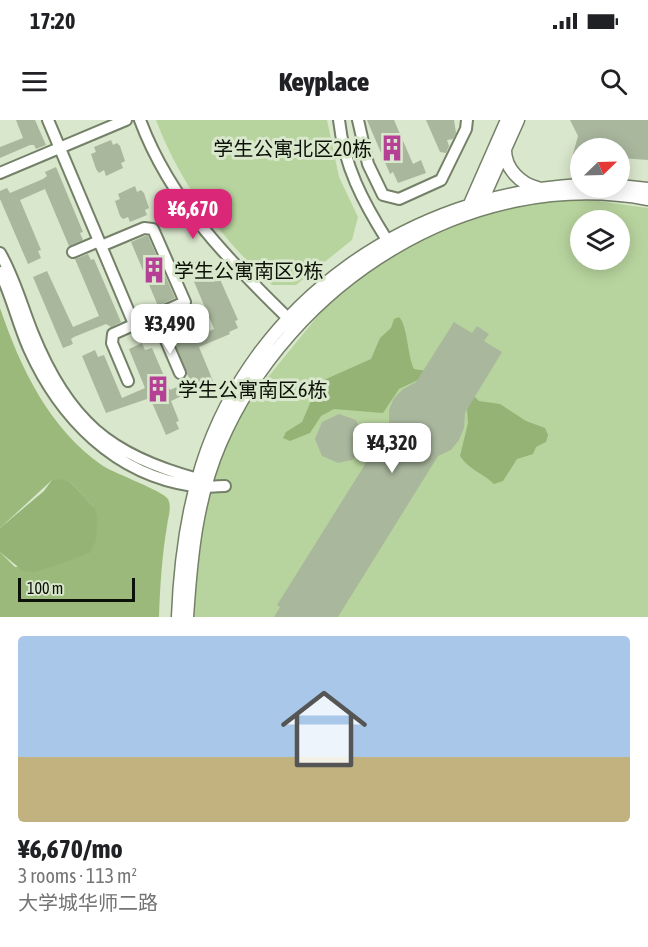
<!DOCTYPE html>
<meta charset="utf-8">
<style>
body{margin:0;font-family:"Asap Condensed","Noto Sans SC",sans-serif;background:#f2f2f2;color:#202124;height:100vh;display:flex;flex-direction:column;font-size:22px;white-space:nowrap}
*{box-sizing:border-box;margin:0}
p{font-size:20px;color:#757577}
.icon{flex:none;width:33px;height:33px;fill:none;stroke:currentColor;stroke-width:2;stroke-linecap:round;stroke-linejoin:round}
.map{position:relative;height:497px;overflow:hidden}
.drawer{display:flex;flex-direction:column;background:#fff;flex:1}
.drawer>*{flex:none}
.needle{width:39px;rotate:67deg}
.tools{position:absolute;left:570px;top:18px;display:grid;gap:12px}
.tools a{display:grid;place-items:center;width:60px;height:60px;border-radius:50%;background:#fff;box-shadow:0 3px 15px #0003;font-size:30px}
.scale{position:absolute;left:18px;bottom:15px;width:117px;box-sizing:border-box;padding-left:6px;border:3px solid #0d1209;border-top:0;font-size:16px;line-height:21px;white-space:nowrap;color:#0d1209;-webkit-text-stroke:4px #d9e7cc;paint-order:stroke}
.price{position:absolute;translate:-50% -51px;padding:0 14px;border-radius:12px;background:#fff;color:#222;font-size:20px;line-height:39px;filter:drop-shadow(0 2px 3px #0008)}
.price::after{content:'';position:absolute;left:50%;top:36px;width:18px;height:14px;margin-left:-9px;background:inherit;clip-path:polygon(0 0,100% 0,50% 100%)}
.price.on{background:#db2777;color:#fff}
ul{padding:0;list-style:none}
li{display:grid;align-content:center;gap:12px;height:318px;padding:0 18px}
li+li{border-top:2px solid #e0e0e0}
li span{display:grid;place-items:center;height:186px;border-radius:6px;color:#555}
li>.icon{margin-inline-start:auto}
span .icon{width:108px;height:108px;fill:#fffc;stroke-width:1}
li b{font-size:26px}
.status{display:flex;justify-content:space-between;align-items:center;height:42px;padding:0 30px;background:#fff;direction:ltr}
.status svg{height:16px;fill:currentColor}
header{display:flex;justify-content:space-between;align-items:center;height:78px;padding:0 18px;background:#fff;font-size:27px;font-weight:800}
.map>svg:first-child{display:block}
.green{fill:#b8d49e;fill-rule:evenodd}
.forest{fill:#9ab97b}
.water{fill:#94b375}
.building{fill:#a9b79d}
.lines{fill:none;stroke-linecap:round;stroke-linejoin:round}
.minor-casing{stroke:#748068;stroke-width:14}
.major-casing{stroke:#748068;stroke-width:15}
.minor{stroke:#fff;stroke-width:10}
.major{stroke:#fff;stroke-width:12}
.labels{text-anchor:middle;dominant-baseline:central;stroke-width:6;stroke-linejoin:round;paint-order:stroke}
.poi-label{font-size:20px;fill:#0d1209;stroke:#d9e7cc;text-anchor:start}
</style>
<div class="status"><b>17:20</b><svg viewBox="0 0 49 12"><path d="M0 12V9h3v3zM5 12V6h3v6zM10 12V3h3v9zM15 12V0h3v12zM26 1h20v11H26zM47 4h2v5h-2z"/></svg></div>
<header><svg class="icon" aria-label="menu" viewBox="0 0 24 24"><path d="M4 6h16M4 12h16M4 18h16"/></svg>Keyplace<svg class="icon" aria-label="search" viewBox="0 0 24 24"><circle cx="10" cy="10" r="6"/><path d="M15 15l6 6"/></svg></header>
<div class="map">
<svg width="648" height="497" viewBox="0 0 648 497">
<rect width="100%" height="100%" fill="#d9e7cc"/>
<path class="green" d="M156,0H327L339,57L358,97L352,120L296,165H272C222,119 180,64 156,0Z
M583,79L648,88V497H189L199,386L232,310L255,273L338,171L361,151L450,104L523,81ZM580,100H620V140H580Z"/>
<path class="forest" d="M0,188C20,247 49,309 103,346C116,354 163,371 168,379C172,388 168,397 167,406C162,436 160,466 159,497H0V432L15,447L69,440L89,434L94,387L70,362L52,360L0,408Z"/>
<path class="water" d="M399,197C408,206 407,235 414,249L427,251L469,271L479,281L500,284L526,301L545,308L548,315L546,322L536,327L533,334L517,339L503,361L494,364C483,353 469,350 460,336L468,303L467,289L418,260L399,269L383,293L334,289L321,296L310,313L290,321L283,318L286,312L302,302L314,274L326,259L371,239L380,218L391,208L394,199Z
M59,359L70,362L94,387L97,396L96,421L89,434L35,452L23,451L0,432V408L44,371L52,360Z"/>
<path class="building" d="M16,0H35L46,25L36,29L34,25H30L0,38V27L23,18Z
M367,0H394L413,44L421,40L426,53L398,63L393,52L390,54Z
M426,0H454L456,13L453,19L447,20L449,26L446,33L440,32Z
M570,0H648V40L620,38V28H580V35L573,34L578,16Z
M111,20L113,25L117,23L120,26L125,41L121,43L123,48L106,56L104,50L99,53L96,49L91,34L96,32L94,27Z
M56,47L83,112L80,113L83,120L69,126L45,69L20,80L41,130L38,131L41,138L28,144L0,79V71L7,68L10,73L43,59L47,56L45,52Z
M135,66L137,72L141,70L144,73L149,88L145,90L147,95L130,102L128,97L123,99L120,96L115,81L120,79L118,74Z
M145,116H148L175,178L158,186L131,122Z
M88,134L91,140L94,139L121,202L111,207L106,204L74,217L71,219L73,224L63,228L33,157L47,151L73,207L99,196L75,139Z
M204,139L210,153L213,151L216,158L219,157L238,200L235,201L238,208L229,212L230,214L199,227L213,261L171,281L179,301L176,302L179,309L166,315L150,278L106,293L82,236L95,230L98,237L104,235L122,278L145,268L129,229L142,223L145,230L152,228L170,270L190,261L167,205L183,198L186,205L189,204L194,217L214,209L187,145Z
M454,202L472,213L477,206L489,214L484,221L502,232L465,293L464,308L459,320L451,330L438,336L338,497H274L280,487L277,485L389,306V290L394,278L403,269L416,262Z
M339,294L356,300L364,317L371,321L352,340L338,343L322,336L315,319L322,302Z"/>
<g class="lines">
<g class="minor-casing">
<path id="minor" d="M48,0L134,204
M140,0C171,83 231,143 294,204
M339,0C344,46 363,82 387,120
M358,0L368,44L383,75L399,79L441,60L466,9L467,0
M0,53L126,0
M101,126L144,108L153,109L185,182L113,214L112,223L128,261
M73,132L99,121
M0,133C15,159 22,187 33,214C68,300 109,335 198,359L203,363
M0,152C12,177 18,204 29,229C60,298 115,355 193,366C203,368 215,366 225,366
M155,195L180,253"/>
</g>
<g class="major-casing">
<path id="major" d="M505,30C505,48 520,64 538,68
M620,66L648,69
M470,84L507,0
M480,85L518,0
M178,497C180,445 186,395 202,345C255,179 411,75 580,65
M187,497C191,438 196,380 220,324C289,163 469,46 648,79"/>
</g>
<use href="#minor" class="minor"/>
<use href="#major" class="major"/>
</g>
<defs>
<g id="building-bare" transform="scale(2.07)"><path d="M-4-6H4V6H1V3H-1V6H-4ZM-2.5-4.3h1.7v1.8h-1.7ZM.8-4.3h1.7v1.8H.8ZM-2.5-1h1.7V.8h-1.7ZM.8-1h1.7V.8H.8Z" fill="#b64096" stroke="#d9e7cc" stroke-width="2.5" paint-order="stroke"/></g>
</defs>
<g fill-rule="evenodd">
<use href="#building-bare" x="392" y="28"/>
<use href="#building-bare" x="154" y="150"/>
<use href="#building-bare" x="158" y="269"/>
</g>
<g class="labels">
<g class="poi-label">
<text x="372" y="28" text-anchor="end">学生公寓北区20栋</text>
<text x="174" y="150">学生公寓南区9栋</text>
<text x="178" y="269">学生公寓南区6栋</text>
</g>
</g>
</svg>
<div class="tools">
<a><svg class="needle" viewBox="-14 -14 28 28"><path d="M0-13l5 13h-10z" fill="#e53935"/><path d="M0 13l5-13h-10z" fill="#757577"/></svg></a>
<a><svg class="icon" aria-label="layers" viewBox="0 0 24 24"><path d="M12 4l9 5-9 5-9-5zM3 14l9 5 9-5"/></svg></a>
</div>
<div class="scale">100 m</div>
<b class="price on" style="left:193px;top:120px">¥6,670</b>
<b class="price" style="left:170px;top:235px">¥3,490</b>
<b class="price" style="left:392px;top:354px">¥4,320</b>
</div>
<section class="drawer">
<ul>
<li><span style="background:linear-gradient(#a9c7e8 65%,#c2b280 0)"><svg class="icon" aria-label="home" viewBox="0 0 24 24"><path d="M3 11l9-7 9 7M6 9v11h12V9"/></svg></span><div><b>¥6,670/mo</b><p>3 rooms · 113 m²</p><p>大学城华师二路</p></div></li>
</ul>
</section>
